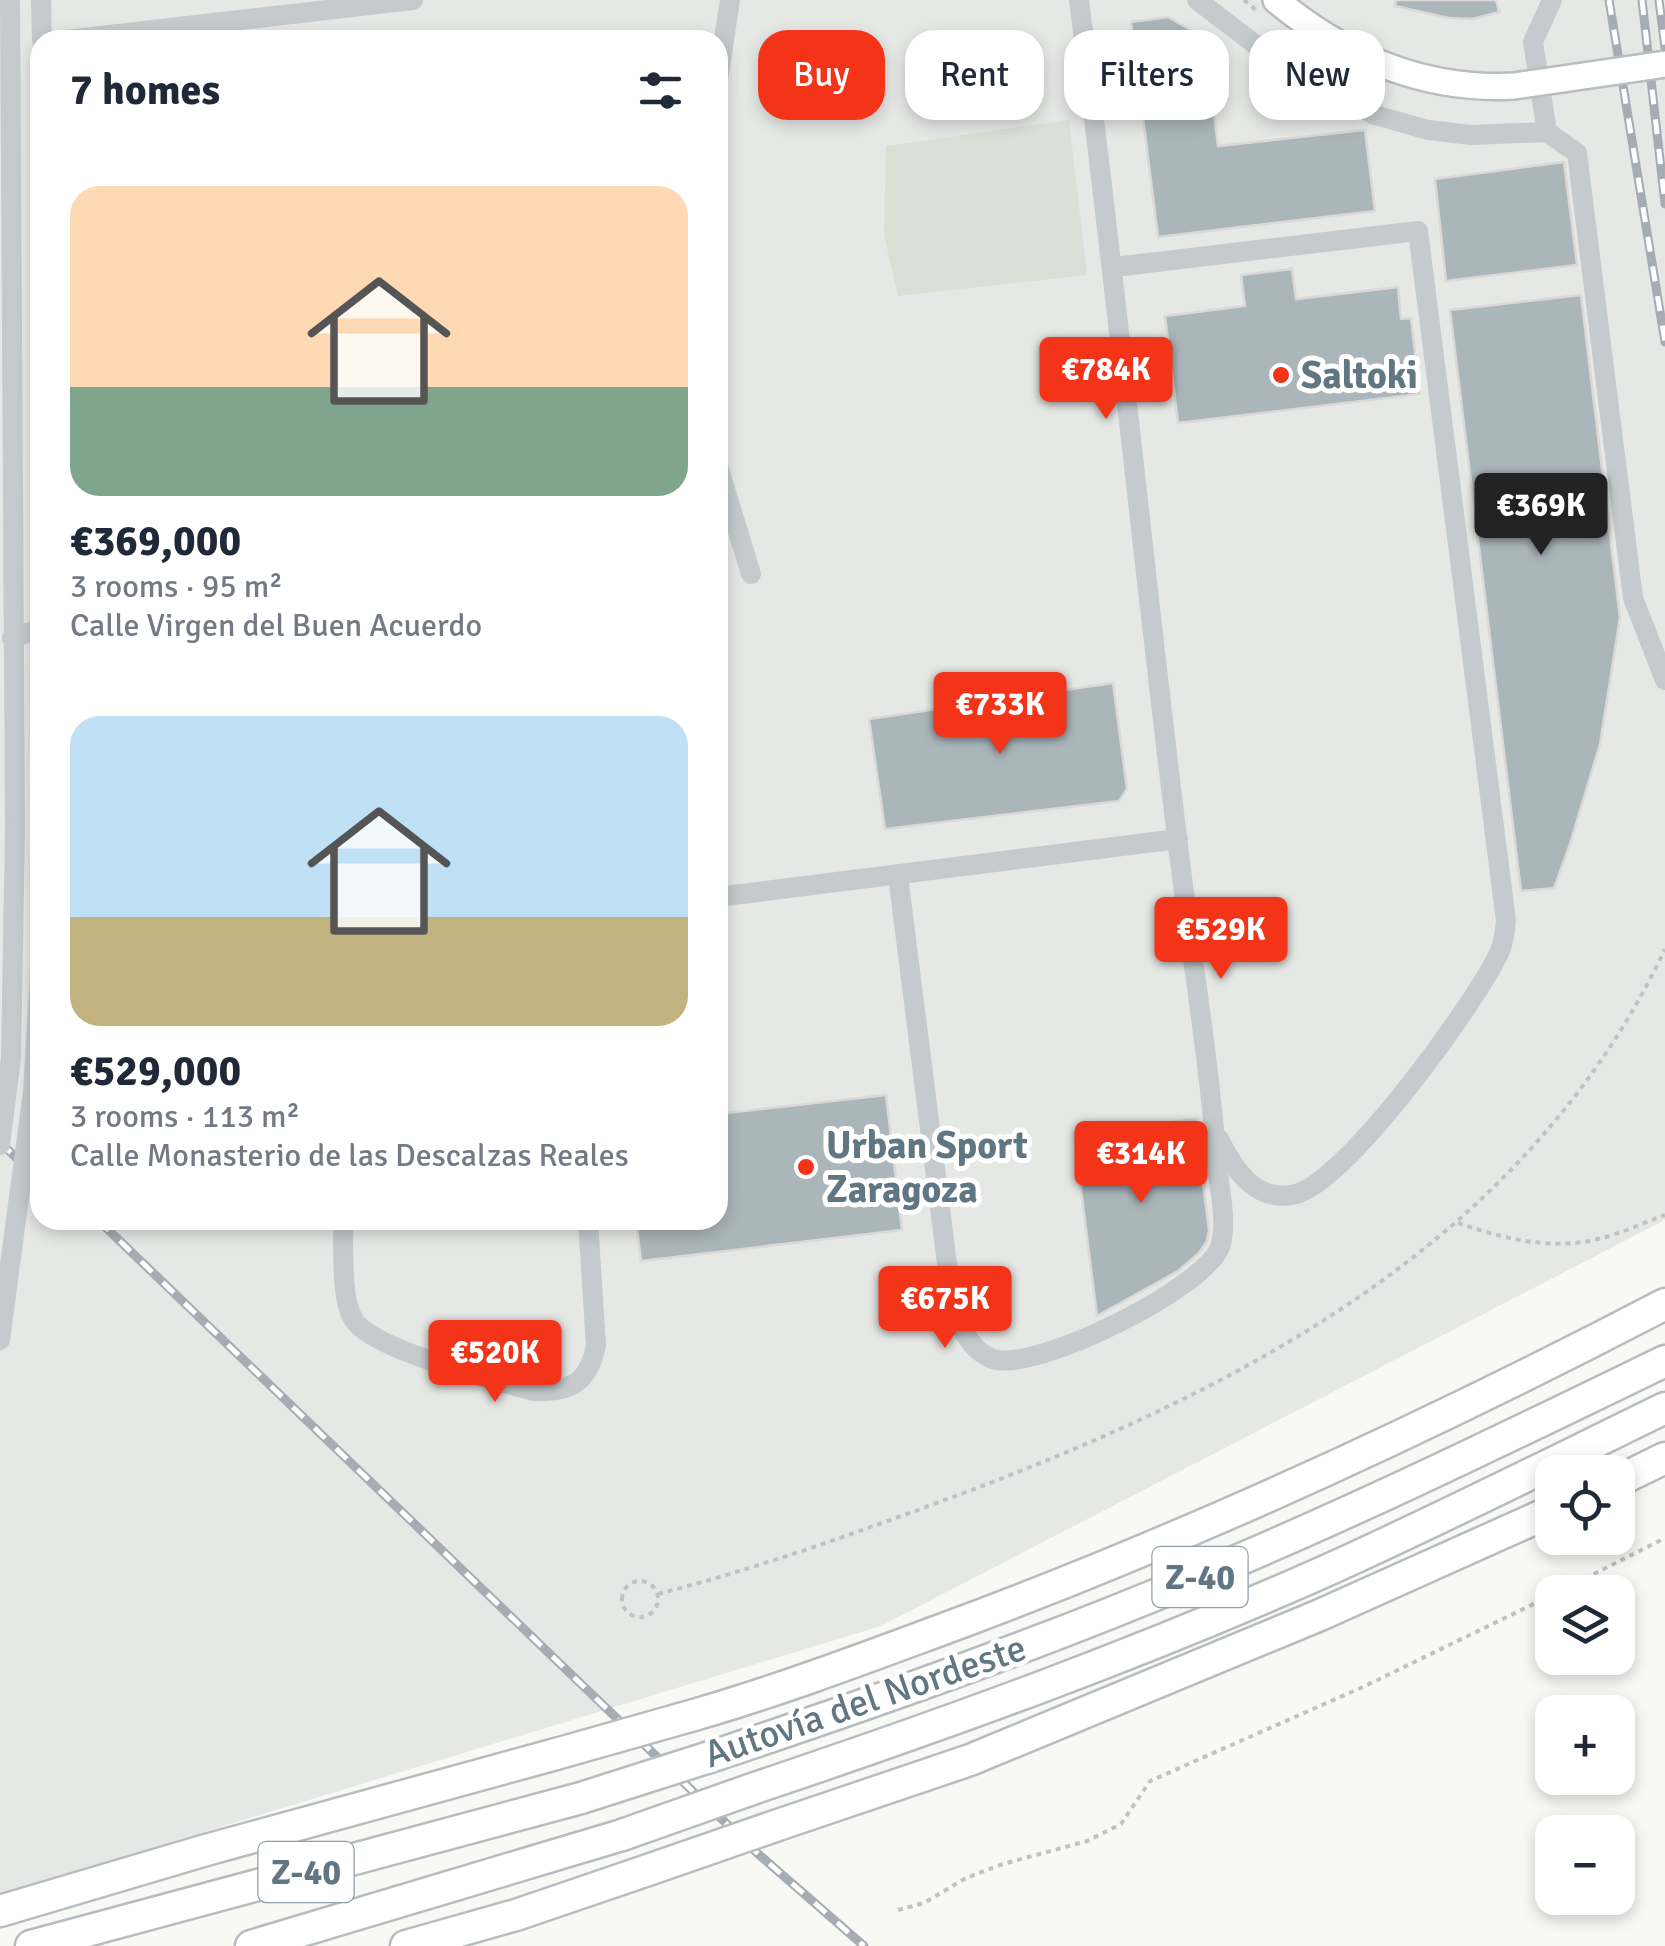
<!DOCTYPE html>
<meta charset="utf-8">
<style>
body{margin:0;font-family:Signika,sans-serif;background:#f2f2f3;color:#1f2937;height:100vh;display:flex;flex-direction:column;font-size:38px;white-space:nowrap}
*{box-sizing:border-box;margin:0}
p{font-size:32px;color:#747a83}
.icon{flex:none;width:55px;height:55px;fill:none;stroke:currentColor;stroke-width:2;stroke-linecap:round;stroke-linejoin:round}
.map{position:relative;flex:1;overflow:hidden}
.sheet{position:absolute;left:30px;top:30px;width:698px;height:1200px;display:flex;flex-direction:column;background:#fff;border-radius:30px;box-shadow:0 5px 15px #0003}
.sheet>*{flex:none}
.banner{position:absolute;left:758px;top:30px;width:758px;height:90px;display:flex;gap:20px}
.tools{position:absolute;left:1535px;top:1455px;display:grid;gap:20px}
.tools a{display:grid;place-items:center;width:100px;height:100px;border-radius:20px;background:#fff;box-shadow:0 5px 15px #0003;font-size:50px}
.price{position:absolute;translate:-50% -85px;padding:0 22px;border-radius:10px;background:#f43419;color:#fff;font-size:32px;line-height:65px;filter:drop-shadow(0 2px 5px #0008)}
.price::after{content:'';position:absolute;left:50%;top:60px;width:30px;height:22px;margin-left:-15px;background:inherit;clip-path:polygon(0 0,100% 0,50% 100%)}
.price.active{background:#222;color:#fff}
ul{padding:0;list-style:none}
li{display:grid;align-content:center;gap:20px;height:530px;padding:0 40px}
li span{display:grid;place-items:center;height:310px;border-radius:30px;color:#555}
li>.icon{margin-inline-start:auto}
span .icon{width:180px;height:180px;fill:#fffc;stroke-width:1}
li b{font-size:42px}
h2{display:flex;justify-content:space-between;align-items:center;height:120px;padding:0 40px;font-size:42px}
.chip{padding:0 35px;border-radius:30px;background:#fff;box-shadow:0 5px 15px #0003;font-size:35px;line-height:90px}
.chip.active{background:#f43419;color:#fff}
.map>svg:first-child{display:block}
.built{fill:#e6e8e6;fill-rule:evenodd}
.green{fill:#dae0d5}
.building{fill:#abb6bb;stroke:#dad9d7;stroke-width:2.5}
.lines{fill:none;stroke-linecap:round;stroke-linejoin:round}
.major-casing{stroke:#b8bdc0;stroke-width:30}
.highway-casing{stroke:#b7bcbf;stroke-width:35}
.path{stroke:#c0c3c5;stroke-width:4;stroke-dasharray:5 5;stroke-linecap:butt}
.minor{stroke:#c5cacd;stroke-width:20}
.major{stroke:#fff;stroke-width:25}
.highway{stroke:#fff;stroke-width:30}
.rail-casing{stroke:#a5adb2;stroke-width:9}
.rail{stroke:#fff;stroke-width:5;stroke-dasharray:15;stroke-linecap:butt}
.major-bridge-casing{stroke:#b8bdc0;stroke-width:30;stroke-linecap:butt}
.highway-bridge-casing{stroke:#b7bcbf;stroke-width:35;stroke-linecap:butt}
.minor-bridge{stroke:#c5cacd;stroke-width:20}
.major-bridge{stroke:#fff;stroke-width:25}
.highway-bridge{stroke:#fff;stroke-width:30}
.poi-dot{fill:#f43419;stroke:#fff;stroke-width:4}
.labels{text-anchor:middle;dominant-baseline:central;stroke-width:10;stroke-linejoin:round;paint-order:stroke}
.shield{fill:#fff;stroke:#90a0a8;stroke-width:2.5}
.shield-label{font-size:35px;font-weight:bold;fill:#607783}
.poi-label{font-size:38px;font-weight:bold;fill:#607783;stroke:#fff;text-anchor:start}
.street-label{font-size:38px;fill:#607783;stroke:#fff}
</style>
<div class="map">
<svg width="1665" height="1946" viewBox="0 0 1665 1946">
<rect width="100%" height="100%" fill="#f8f8f5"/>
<path class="built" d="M0,0H1665V1220L881,1626L0,1894ZM40,40H718V1220H40Z"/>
<path class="green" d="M1069,120L1087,275L898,296L884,235L886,146Z"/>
<path class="building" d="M1396,0H1496L1499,12L1473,19L1449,18L1395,6Z
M1168,17L1205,38L1218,146L1365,130L1375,211L1158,237L1131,22Z
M1564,162L1577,265L1446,281L1435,179Z
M1292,269L1296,299L1398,287L1401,319L1411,318L1420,394L1178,423L1165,316L1245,306L1241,275Z
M1581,295L1620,618L1600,744L1569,847L1554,888L1521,891L1450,310Z
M1113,683L1127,789L1119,801L885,829L869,719Z
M886,1095L902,1230L641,1261L636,1220H718V1114Z
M1195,1119L1209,1230L1207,1241L1199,1253L1178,1271L1097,1316L1074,1134Z"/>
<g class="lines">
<g class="major-casing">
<path id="major" d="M1276,0C1344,57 1425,91 1514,86"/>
</g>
<g class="highway-casing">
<path id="highway" d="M1618,1481L1665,1458
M694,1715C777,1691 857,1661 938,1631C1188,1539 1429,1427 1665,1304
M719,1754C880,1700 1040,1644 1196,1578C1355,1512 1510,1436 1665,1361
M755,1788C949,1723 1142,1653 1330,1569C1443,1518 1554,1462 1665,1408
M778,1825L970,1760L1320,1615L1552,1511
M0,1911L206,1850L556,1754
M31,1946L581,1798
M251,1946L622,1835
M406,1946L516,1915L648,1870"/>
</g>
<path class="path" d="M1244,0L1256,10
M1458,1223C1502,1238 1551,1251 1598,1239C1620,1234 1643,1223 1665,1215
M622 1599a18 18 0 1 1 36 0a18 18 0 1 1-36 0Z
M1558,1592L1665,1538
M658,1594C759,1568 856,1533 953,1497C1243,1389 1527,1241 1665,949
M898,1910L924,1903L966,1878L1003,1864L1087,1841L1121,1824L1150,1781L1365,1686L1552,1595"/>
<path class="minor" d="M10,0L15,829
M41,0L42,40
M1197,0L1290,71L1375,115L1428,130L1471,135L1547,132L1577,153L1633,598L1665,680
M66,40L413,0
M718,80L730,0
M1547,132L1533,42L1552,0
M1114,267L1418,231L1506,921C1505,931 1504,941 1500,951C1478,1000 1343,1188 1292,1195C1254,1201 1234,1169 1219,1139
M718,466L751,574
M12,638L40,629
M898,876L951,1295C958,1320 966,1349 993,1359C1034,1373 1210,1287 1221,1244C1227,1219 1219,1188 1217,1164C1210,1073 1196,983 1184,893C1146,596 1118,297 1079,0
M718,897L1178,839
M343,1220C344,1246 340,1299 354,1320C374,1351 494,1379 533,1391C569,1393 589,1383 596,1345L588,1220"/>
<use href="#major" class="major"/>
<use href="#highway" class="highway"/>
<g class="rail-casing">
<path id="rail" d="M1609,0L1665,342
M1642,0L1665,204
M1659,0L1665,48
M0,1142L40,1181
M98,1220L756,1852L864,1946"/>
</g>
<use href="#rail" class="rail"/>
<g class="major-bridge-casing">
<path id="major-bridge" d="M1514,86L1665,64"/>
</g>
<g class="highway-bridge-casing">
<path id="highway-bridge" d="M556,1754L694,1715
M581,1798L719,1754
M622,1835L755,1788
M648,1870L778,1825"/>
</g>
<path class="minor-bridge" d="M0,1145L11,1058L15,829
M0,1340L33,1092L40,971"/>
<use href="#major-bridge" class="major-bridge"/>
<use href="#highway-bridge" class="highway-bridge"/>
</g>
<g class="poi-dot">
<circle cx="1281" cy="375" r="10"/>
<circle cx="806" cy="1167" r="10"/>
</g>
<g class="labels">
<g class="shield">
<rect x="1152.5" y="1547" width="95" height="60" rx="8"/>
<rect x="258.5" y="1842" width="95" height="60" rx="8"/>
</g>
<g class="shield-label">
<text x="1200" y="1577">Z-40</text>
<text x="306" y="1872">Z-40</text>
</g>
<g class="poi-label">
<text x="1301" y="375">Saltoki</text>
<text x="826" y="1145">Urban Sport<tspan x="826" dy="44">Zaragoza</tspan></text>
</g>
<g class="street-label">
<text transform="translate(865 1701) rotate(-19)">Autovía del Nordeste</text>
</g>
</g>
</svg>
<div class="tools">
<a><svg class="icon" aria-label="locate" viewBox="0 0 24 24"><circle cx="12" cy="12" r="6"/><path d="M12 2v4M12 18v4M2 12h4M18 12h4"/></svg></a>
<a><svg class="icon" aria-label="layers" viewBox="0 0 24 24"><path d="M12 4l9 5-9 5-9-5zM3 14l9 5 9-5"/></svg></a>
<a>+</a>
<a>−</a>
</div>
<b class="price" style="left:1106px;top:422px">€784K</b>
<b class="price active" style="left:1541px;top:558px">€369K</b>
<b class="price" style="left:1000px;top:757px">€733K</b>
<b class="price" style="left:1221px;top:982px">€529K</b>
<b class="price" style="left:1141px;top:1206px">€314K</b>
<b class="price" style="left:945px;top:1351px">€675K</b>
<b class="price" style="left:495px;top:1405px">€520K</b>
<div class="banner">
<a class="chip active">Buy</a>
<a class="chip">Rent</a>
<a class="chip">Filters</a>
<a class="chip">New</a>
</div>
<section class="sheet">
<h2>7 homes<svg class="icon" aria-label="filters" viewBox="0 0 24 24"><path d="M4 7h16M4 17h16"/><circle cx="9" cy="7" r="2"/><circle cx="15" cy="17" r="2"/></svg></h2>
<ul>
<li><span style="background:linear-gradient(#ffd9b3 65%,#7fa58c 0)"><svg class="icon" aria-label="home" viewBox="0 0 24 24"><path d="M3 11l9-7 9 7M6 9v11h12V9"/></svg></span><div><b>€369,000</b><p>3 rooms · 95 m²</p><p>Calle Virgen del Buen Acuerdo</p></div></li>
<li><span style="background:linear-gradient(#bfe0f5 65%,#c2b280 0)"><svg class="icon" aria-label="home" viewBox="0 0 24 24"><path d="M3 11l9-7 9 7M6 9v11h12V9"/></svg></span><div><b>€529,000</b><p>3 rooms · 113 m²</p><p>Calle Monasterio de las Descalzas Reales</p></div></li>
</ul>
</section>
</div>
